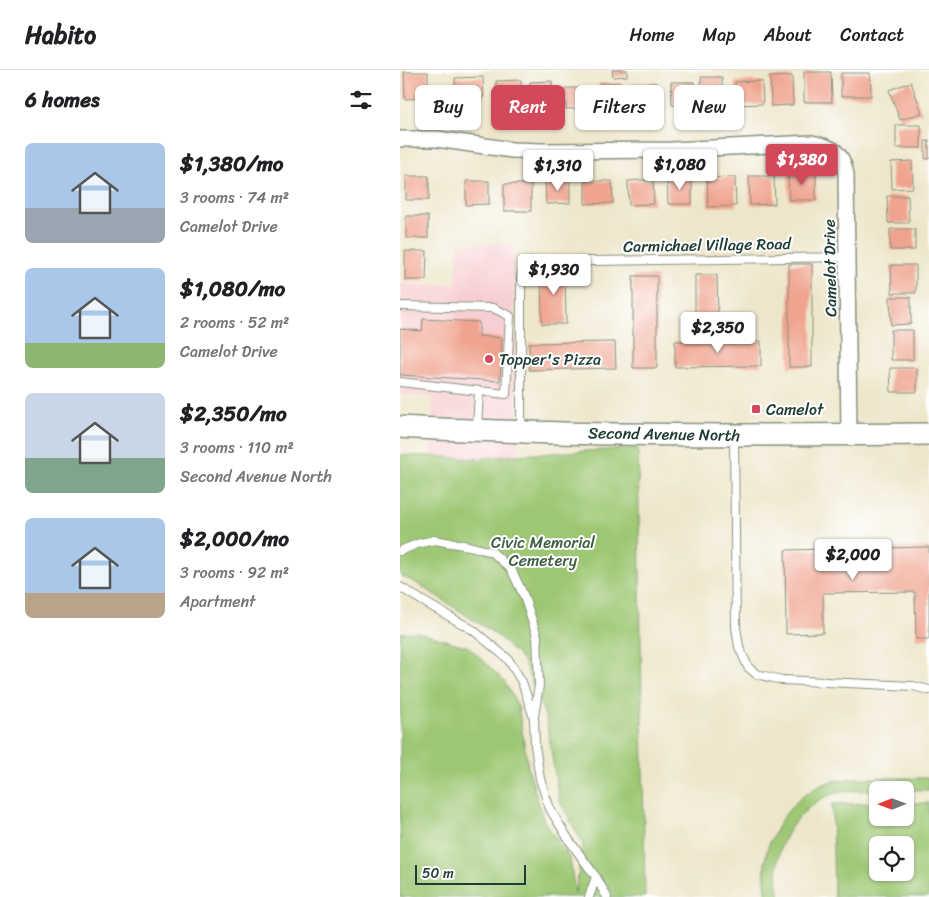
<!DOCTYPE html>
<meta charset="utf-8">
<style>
body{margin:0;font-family:Sriracha,sans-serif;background:#f6f6f6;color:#202124;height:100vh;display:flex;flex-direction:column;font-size:19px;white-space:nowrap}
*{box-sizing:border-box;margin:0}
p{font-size:16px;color:#757577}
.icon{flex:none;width:28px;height:28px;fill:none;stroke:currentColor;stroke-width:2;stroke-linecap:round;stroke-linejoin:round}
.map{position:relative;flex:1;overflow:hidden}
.sheet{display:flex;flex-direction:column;background:#fff;width:400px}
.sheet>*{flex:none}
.guide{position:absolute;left:15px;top:15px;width:439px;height:45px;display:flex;gap:10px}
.needle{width:32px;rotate:269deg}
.fabs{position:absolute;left:469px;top:711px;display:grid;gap:10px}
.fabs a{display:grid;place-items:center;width:45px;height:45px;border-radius:8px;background:#fff;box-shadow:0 1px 4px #0004;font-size:25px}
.scale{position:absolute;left:15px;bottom:12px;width:111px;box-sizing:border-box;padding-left:5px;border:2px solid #1f3d34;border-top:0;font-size:14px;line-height:18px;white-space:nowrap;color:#1f3d34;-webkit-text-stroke:4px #fff;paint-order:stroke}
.price{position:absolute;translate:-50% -42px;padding:0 11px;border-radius:5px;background:#fff;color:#222;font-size:16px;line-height:32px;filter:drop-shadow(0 1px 2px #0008)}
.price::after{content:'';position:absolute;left:50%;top:30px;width:15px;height:11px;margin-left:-8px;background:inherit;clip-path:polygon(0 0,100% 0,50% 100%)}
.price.selected{background:#d1495b;color:#fff}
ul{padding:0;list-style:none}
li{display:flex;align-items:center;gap:15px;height:125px;padding:0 25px}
li span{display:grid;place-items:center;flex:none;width:140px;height:100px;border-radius:8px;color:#555}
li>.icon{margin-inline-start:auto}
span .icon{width:60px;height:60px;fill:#fffc;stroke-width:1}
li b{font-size:21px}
h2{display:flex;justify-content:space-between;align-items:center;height:60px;padding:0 25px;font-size:21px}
.chip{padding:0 18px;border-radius:8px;background:#fff;box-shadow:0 1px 4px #0004;font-size:18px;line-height:45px}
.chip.selected{background:#d1495b;color:#fff}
header{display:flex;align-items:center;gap:30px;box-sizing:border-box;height:70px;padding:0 25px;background:#fff;border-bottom:1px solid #e0e0e0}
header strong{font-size:24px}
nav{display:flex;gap:28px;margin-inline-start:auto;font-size:18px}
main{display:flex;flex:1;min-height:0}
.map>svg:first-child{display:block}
.built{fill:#f7cfd2}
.green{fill:#9ec773;stroke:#5e8254;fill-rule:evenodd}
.building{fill:#f0a48f}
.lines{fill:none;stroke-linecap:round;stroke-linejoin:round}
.lane-casing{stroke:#86927f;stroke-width:10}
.street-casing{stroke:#86927f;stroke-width:18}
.secondary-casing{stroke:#86927f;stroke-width:24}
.lane{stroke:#fff;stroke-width:8}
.street{stroke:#fff;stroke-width:15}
.secondary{stroke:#fff;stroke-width:21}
.poi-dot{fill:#d1495b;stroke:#fff;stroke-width:2}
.labels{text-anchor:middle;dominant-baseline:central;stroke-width:4;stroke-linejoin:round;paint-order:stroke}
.street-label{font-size:16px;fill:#1f3d34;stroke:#fff}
.poi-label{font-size:16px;fill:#1f3d34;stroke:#fff;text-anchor:start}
.park-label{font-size:16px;fill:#3f6044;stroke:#fff}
</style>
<header>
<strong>Habito</strong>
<nav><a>Home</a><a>Map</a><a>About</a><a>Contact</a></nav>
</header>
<main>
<section class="sheet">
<h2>6 homes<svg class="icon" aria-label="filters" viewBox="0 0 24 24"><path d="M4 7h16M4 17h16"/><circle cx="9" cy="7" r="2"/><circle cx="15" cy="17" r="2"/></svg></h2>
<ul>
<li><span style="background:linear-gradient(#a9c7e8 65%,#9aa5b1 0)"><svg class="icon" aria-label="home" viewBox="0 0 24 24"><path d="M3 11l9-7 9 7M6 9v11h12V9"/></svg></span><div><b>$1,380/mo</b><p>3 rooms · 74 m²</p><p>Camelot Drive</p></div></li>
<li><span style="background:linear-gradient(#a9c7e8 75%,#8fb573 0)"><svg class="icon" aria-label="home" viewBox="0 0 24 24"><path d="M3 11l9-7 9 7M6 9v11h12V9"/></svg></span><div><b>$1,080/mo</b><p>2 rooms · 52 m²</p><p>Camelot Drive</p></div></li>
<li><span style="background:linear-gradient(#c9d6e8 65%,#7fa58c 0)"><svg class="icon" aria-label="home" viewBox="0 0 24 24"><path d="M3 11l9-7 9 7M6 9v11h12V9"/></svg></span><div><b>$2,350/mo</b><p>3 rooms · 110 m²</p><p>Second Avenue North</p></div></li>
<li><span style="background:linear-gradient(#a9c7e8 75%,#b9a48a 0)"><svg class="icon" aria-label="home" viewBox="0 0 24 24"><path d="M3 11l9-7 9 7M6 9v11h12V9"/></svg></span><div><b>$2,000/mo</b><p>3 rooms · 92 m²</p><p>Apartment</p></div></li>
</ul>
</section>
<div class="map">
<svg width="529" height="827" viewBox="0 0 529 827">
<rect width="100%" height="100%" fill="#fff"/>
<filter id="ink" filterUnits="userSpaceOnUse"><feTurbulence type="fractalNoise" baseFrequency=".02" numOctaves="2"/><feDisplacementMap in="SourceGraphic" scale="10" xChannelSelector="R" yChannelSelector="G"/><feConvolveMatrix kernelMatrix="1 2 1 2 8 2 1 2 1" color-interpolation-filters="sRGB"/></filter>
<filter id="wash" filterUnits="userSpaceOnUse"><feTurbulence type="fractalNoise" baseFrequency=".0096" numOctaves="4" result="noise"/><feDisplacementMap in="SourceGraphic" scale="20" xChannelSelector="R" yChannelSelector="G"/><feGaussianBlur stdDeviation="1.12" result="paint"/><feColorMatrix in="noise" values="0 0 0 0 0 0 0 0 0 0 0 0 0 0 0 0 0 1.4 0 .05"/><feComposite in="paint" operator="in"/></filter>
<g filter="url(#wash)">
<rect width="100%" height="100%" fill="#eee6ca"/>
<path class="built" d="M113,173L118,385L74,389L31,386L33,327L0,325V214L56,215L58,174Z"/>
<path class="green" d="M238,378L245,827H0V563L17,562L69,577L104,611L118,636L128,697L144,751L170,789L175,824L183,774L159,730L146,648L123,591L98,566L20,515L0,505V385L31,386L74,389L118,385Z
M458,708H529V720C511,720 493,719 475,720C460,721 444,720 430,725C408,733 385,759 380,781C376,796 377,812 380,827H367C364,811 363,793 368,777C369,773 371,769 373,766C383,743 400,724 424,714C434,710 447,709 458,708Z
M477,733L478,748H505V733H529V827H434L432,734ZM478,775H505V802H478Z"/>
<g id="blocks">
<path class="building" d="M212,0H227V6L213,7Z
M4,2H28V28L5,29Z
M404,2H431L432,32H404Z
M441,3H470L471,26H441Z
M392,6L393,35L371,36L370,7Z
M83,7L84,27L55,28V8Z
M301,7H322V33L301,34Z
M121,10L122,33L97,34L96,11Z
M152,11L153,39L131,40L130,12Z
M362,11L363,34L336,35L335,12Z
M271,12H294V35H272Z
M511,12L522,43L500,50L489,20Z
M199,13H222V41H199Z
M234,13H257L258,36H234Z
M165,18H191V38L166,39Z
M496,55H521V78H496Z
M525,71H529V89H525Z
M512,91L513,118L492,119L491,92Z
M388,102H416V130H389Z
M6,106H29V130H6Z
M349,106H374L375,134L350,135Z
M292,107V134H268L267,108Z
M335,107L336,136L308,137L307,108Z
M145,110H170V133L146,134Z
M241,110H253L254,134L229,135L228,111Z
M66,111H89V134L66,135Z
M185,111H212L213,133L185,134Z
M104,114H131V141H104Z
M487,126H508L509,153H488Z
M6,146H28V168H6Z
M490,159H515V180H490Z
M5,181H27L26,210H5Z
M389,194H412V297H389Z
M491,195H516V223H492Z
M141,199H165L166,254H142Z
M295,205H317L318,252H295Z
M233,206H257V298H233Z
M490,227H511V254L491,255Z
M23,249L79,252V266L102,268L100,311L0,305V259L22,261Z
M491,260H513V290H491Z
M275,271H361V296L275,297Z
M215,272L216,298L129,300V273Z
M490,298H517V322H491Z
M529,477V569H516L515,522L423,523V563L386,564L385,480Z"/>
</g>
</g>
<g filter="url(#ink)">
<use href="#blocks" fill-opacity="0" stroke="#86927f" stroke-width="1"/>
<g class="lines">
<g class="lane-casing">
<path id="lane" d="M0,236L93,238L110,246L106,324L0,312
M77,359L79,321
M121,359V207L124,196L132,192L447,187
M334,366L336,557L339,577L348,597L356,604L382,610L513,616L529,620
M0,481L17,474L34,470L69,476L92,482L111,499L124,526L137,566L139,615L134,646
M0,517L26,533L73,560L108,589L122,612L134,648L135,676L140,709L150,739L169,770L196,807L207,827
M189,827L196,807"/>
</g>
<g class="street-casing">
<path id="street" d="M0,69H37L112,80L142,81L272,80L412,73C433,77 442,82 446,104L449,365"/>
</g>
<g class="secondary-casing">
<path id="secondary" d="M0,357C42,360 83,360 125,362C259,366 394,365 529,364"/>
</g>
<use href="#lane" class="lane"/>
<use href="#street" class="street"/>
<use href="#secondary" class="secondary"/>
</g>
</g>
<g class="poi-dot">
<circle cx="89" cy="289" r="5"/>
<rect x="351" y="334" width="10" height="10" rx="2.5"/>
</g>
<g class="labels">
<g class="street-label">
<text transform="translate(307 175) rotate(-1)">Carmichael Village Road</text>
<text transform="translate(430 198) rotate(-91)">Camelot Drive</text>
<text transform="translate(264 364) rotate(1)">Second Avenue North</text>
</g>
<g class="poi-label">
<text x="99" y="289">Topper's Pizza</text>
<text x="366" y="339">Camelot</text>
</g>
<g class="park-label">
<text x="143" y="472">Civic Memorial<tspan x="143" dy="18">Cemetery</tspan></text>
</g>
</g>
</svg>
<div class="fabs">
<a><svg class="needle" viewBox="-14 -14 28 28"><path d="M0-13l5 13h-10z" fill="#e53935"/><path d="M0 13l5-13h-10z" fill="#757577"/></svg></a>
<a><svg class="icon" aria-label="locate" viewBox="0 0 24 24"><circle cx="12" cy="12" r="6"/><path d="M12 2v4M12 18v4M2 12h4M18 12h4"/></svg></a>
</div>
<div class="scale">50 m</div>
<b class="price selected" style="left:402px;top:116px">$1,380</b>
<b class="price" style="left:280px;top:121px">$1,080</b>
<b class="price" style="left:158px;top:122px">$1,310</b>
<b class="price" style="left:154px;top:226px">$1,930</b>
<b class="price" style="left:318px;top:284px">$2,350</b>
<b class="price" style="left:453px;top:511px">$2,000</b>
<div class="guide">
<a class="chip">Buy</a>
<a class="chip selected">Rent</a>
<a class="chip">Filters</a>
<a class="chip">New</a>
</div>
</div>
</main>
